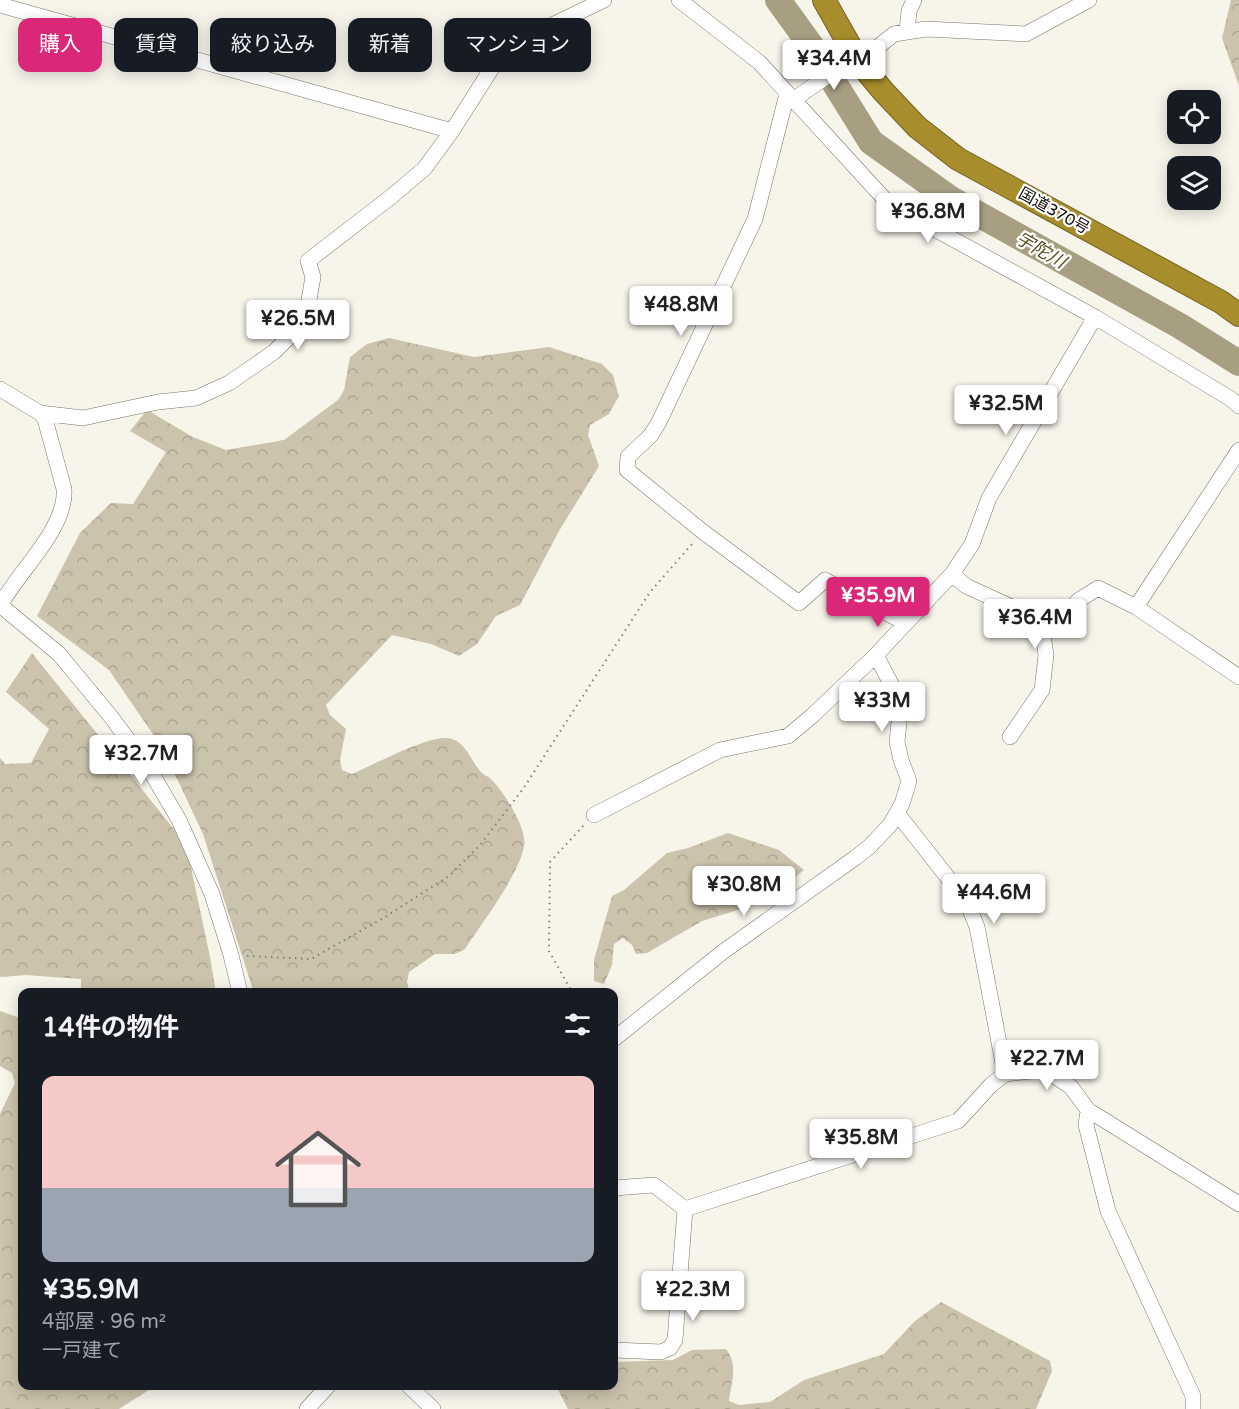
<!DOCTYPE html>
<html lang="ja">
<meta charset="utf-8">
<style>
body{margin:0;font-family:"Varela Round","Noto Sans JP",sans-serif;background:#242831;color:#f1f3f6;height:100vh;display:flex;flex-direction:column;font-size:22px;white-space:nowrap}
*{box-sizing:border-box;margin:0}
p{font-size:20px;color:#9ea1a6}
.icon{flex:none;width:33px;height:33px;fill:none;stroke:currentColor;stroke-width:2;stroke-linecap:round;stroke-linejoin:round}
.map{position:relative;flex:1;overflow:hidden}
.drawer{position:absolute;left:18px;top:988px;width:600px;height:402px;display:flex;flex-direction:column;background:#171b24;border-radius:12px;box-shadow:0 3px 15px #0003}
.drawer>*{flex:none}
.banner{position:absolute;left:18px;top:18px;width:600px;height:54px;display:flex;gap:12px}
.buttons{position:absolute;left:1167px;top:90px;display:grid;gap:12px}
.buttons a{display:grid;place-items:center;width:54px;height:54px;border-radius:12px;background:#171b24;box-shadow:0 3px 15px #0003;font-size:30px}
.price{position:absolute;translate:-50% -51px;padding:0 14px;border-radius:6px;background:#fff;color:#222;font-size:20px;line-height:39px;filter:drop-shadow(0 2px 3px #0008)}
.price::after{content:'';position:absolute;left:50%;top:36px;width:18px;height:14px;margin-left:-9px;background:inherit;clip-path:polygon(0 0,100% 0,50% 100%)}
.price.selected{background:#db2777;color:#fff}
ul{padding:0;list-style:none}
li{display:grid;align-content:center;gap:12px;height:318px;padding:0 24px}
li span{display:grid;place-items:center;height:186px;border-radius:12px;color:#555}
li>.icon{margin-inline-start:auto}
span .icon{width:108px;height:108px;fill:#fffc;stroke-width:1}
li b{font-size:26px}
h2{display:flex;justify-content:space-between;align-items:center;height:72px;padding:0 24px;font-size:26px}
.tag{padding:0 21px;border-radius:12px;background:#171b24;box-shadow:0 3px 15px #0003;font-size:21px;line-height:54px}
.tag.selected{background:#db2777;color:#fff}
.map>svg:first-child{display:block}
.forest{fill:url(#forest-crowns)}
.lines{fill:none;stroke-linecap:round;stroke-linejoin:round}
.river{stroke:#a89f83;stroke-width:26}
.minor-casing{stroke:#77746b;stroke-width:16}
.highway-casing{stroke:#736121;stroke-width:24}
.path{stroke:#82807a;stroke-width:2;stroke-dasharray:1.5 4.5;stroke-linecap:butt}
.minor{stroke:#fff;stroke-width:15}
.highway{stroke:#a88d2c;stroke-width:22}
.labels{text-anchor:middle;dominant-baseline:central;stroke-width:4.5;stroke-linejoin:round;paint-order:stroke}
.street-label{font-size:16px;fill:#100f0c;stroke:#fff}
.water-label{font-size:18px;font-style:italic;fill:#594b17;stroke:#fff}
</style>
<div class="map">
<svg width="1239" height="1409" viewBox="0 0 1239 1409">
<defs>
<pattern id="forest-crowns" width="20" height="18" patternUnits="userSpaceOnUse" patternTransform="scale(1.5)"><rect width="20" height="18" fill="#cbc3ac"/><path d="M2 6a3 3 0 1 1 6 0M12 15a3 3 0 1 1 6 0" fill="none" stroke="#ada693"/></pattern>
</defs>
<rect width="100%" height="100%" fill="#f7f4ea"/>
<path class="forest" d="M1231,0H1239V86L1222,38Z
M389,338L474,357L549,347L602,364L613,375L619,396L609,414L590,425L588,435L599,466L559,531L520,605L496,616L477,644L459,656L431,644L392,635L326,705L330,715L346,729L340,760L342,770L352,774C373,765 425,737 446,738C465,739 470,759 480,771C483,775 488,776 491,779C504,792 528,829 524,847C518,876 482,923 465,949L455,954H435L409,972L407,982L410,993H254L203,834L163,749L109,670L37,616L80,533L111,503L133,504L166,452L130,431L147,410L193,437L226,450L284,440L338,400L344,390L350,357L367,344Z
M32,653L186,844L210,957L216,993H81V979L26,975L0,977V758L5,764L31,763L49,729L6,692Z
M728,833L779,850L804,870L764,902L702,921L647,953L636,954L632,945L623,938L614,944L612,965L604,984L594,981V960L612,896L624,890L667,853L688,848Z
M0,1011L17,1017L22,1015V1386H155L119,1409H0V1114L15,1083L12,1073L0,1066Z
M941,1302L1050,1361L1052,1371L1036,1409H568L556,1386H614V1362L673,1360L692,1350L726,1349C739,1365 731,1382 729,1401L739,1405L770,1402L804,1380L884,1354L915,1321Z"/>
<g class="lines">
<path class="river" d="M778,0L812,47L871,142L951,199L1180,326L1239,363"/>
<g class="minor-casing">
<path id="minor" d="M679,0L759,62L889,204L1095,317L1231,399L1239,406
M0,5L452,131
M907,31L909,11L914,0
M859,62L894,34L926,29L1026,34L1089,0
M787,94L755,219L659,422L651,435L628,457L627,470L702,531L799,603L825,580L905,623
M793,100L856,56
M0,389L40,413L45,419L64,489C67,529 18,571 0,606
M40,413L83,418L158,402L196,398L229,383L274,352L301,325L308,305L313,277L308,261L392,196L424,169L452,131L497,60L517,42L604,0
M952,574L966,586L1016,609L1043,635L1079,600L1098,588L1136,607L1239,677
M0,605L59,654L112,718L148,767L179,820L212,894L231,955L240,993
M1136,607L1239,450
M1010,737L1042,690L1046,655L1043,635
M897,813L967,902L977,927L1005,1074
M594,815L720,750L788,736L812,716L876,655L952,574L972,544L989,498L1095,317
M614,1039L724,951L855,858L869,847L890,825L902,804L909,781L901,760L897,742L901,703L876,655
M1088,1110L1086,1125L1108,1211L1193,1396V1409
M614,1188L654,1185L685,1209
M685,1209L958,1121L991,1085L1005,1074L1041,1070L1056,1077L1071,1087L1088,1110L1239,1204
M614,1350L661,1352L670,1348L675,1340L685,1209
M409,1386L433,1409
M307,1409L328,1386"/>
</g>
<g class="highway-casing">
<path id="highway" d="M824,0L859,62L883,91L917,127L958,159L1221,302L1239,315"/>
</g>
<path class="path" d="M247,956L311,959L385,917L449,876L480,845L523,789L650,592L693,543
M570,993L572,992L549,951L550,862L584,825"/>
<use href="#minor" class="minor"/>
<use href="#highway" class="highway"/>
</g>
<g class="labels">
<g class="street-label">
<text transform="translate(1054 211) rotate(29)">国道370号</text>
</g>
<g class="water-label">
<text transform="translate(1041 250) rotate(30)">宇陀川</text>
</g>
</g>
</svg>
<div class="buttons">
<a><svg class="icon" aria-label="locate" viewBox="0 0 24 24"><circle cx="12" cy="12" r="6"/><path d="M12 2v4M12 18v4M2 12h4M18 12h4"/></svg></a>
<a><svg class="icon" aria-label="layers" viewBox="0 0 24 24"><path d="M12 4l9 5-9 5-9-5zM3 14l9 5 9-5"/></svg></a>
</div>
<b class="price" style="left:834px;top:91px">¥34.4M</b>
<b class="price" style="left:928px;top:244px">¥36.8M</b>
<b class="price" style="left:681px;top:337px">¥48.8M</b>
<b class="price" style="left:298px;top:351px">¥26.5M</b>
<b class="price" style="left:1006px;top:436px">¥32.5M</b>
<b class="price selected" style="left:878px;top:628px">¥35.9M</b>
<b class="price" style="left:1035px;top:650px">¥36.4M</b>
<b class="price" style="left:882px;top:733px">¥33M</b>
<b class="price" style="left:141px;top:786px">¥32.7M</b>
<b class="price" style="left:744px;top:917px">¥30.8M</b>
<b class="price" style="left:994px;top:925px">¥44.6M</b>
<b class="price" style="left:1047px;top:1091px">¥22.7M</b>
<b class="price" style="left:861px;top:1170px">¥35.8M</b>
<b class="price" style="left:693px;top:1322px">¥22.3M</b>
<div class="banner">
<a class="tag selected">購入</a>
<a class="tag">賃貸</a>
<a class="tag">絞り込み</a>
<a class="tag">新着</a>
<a class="tag">マンション</a>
</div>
<section class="drawer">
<h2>14件の物件<svg class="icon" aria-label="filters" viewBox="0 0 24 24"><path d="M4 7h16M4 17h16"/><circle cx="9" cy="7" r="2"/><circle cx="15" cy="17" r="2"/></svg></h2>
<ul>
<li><span style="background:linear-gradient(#f6c9c9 60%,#9aa5b1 0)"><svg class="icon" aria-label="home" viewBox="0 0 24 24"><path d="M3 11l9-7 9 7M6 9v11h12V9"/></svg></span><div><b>¥35.9M</b><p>4部屋 · 96 m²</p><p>一戸建て</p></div></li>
</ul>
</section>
</div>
